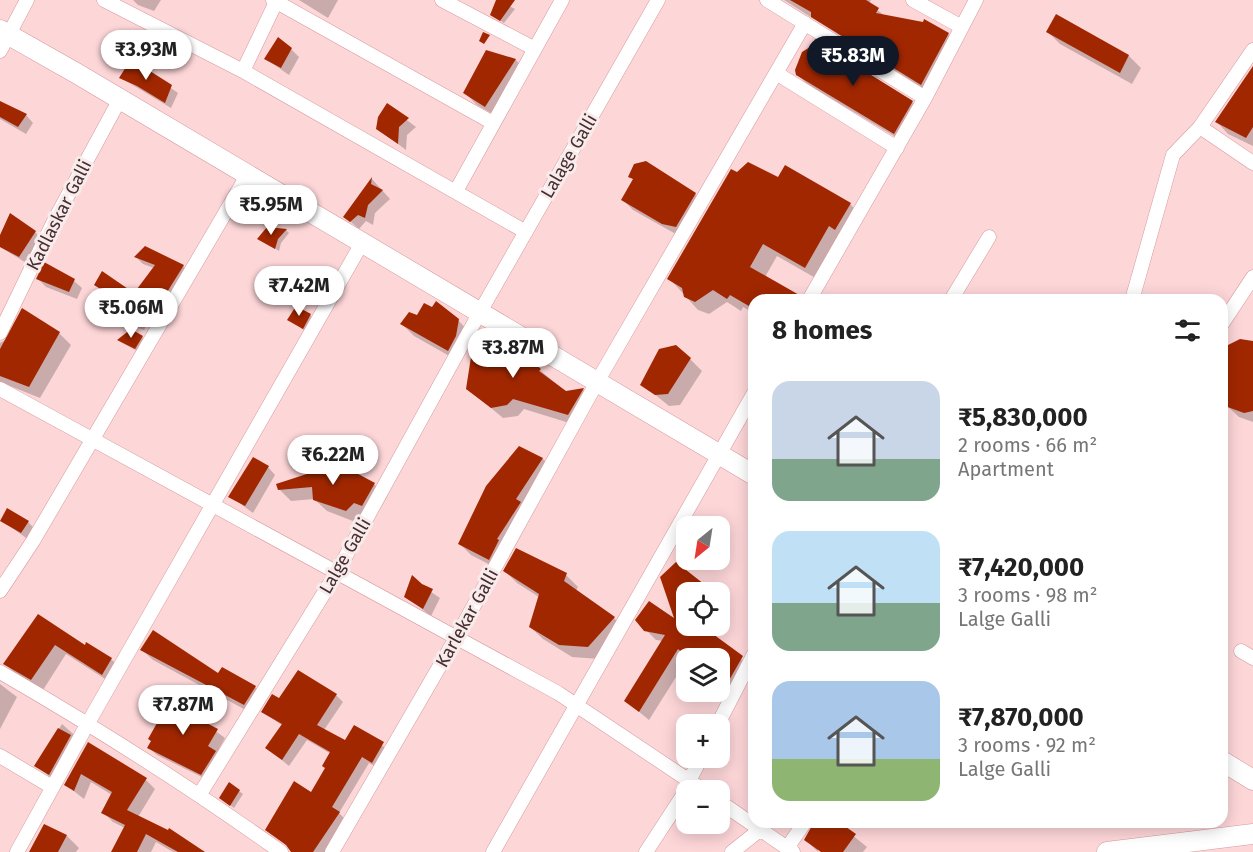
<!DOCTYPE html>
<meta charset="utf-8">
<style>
body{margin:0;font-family:"Fira Sans",sans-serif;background:#f6f6f6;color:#222;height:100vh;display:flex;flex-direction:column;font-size:22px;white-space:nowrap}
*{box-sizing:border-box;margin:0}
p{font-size:20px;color:#767676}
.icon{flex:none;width:33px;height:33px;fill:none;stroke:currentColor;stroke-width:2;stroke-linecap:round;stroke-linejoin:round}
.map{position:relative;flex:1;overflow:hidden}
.sheet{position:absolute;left:748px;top:294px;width:480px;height:534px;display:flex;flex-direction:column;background:#fff;border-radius:18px;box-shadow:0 3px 15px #0003}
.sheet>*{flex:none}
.needle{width:39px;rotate:210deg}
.buttons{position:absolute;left:676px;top:516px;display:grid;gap:12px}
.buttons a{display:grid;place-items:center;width:54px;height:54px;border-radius:12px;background:#fff;box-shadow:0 3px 15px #0003;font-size:30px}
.price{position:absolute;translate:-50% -51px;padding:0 14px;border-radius:21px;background:#fff;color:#222;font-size:20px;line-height:39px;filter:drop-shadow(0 2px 3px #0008)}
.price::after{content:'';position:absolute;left:50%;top:36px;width:18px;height:14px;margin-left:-9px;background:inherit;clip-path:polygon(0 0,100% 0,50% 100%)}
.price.selected{background:#111827;color:#fff}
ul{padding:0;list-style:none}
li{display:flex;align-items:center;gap:18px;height:150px;padding:0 24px}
li span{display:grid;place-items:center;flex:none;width:168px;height:120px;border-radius:18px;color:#555}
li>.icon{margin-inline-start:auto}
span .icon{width:72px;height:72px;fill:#fffc;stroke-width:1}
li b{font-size:26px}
h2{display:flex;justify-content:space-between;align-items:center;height:72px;padding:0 24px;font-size:26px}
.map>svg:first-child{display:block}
.shadow{fill:#0003}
.building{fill:#a12701}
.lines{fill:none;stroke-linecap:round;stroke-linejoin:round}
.street-casing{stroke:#d69a9e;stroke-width:15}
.secondary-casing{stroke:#d69a9e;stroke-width:21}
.street{stroke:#fff;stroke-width:14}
.secondary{stroke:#fff;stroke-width:20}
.labels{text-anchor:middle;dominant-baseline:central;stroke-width:6;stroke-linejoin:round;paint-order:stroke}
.street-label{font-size:18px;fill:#462e2f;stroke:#f8ebeb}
</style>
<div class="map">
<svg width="1253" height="852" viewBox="0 0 1253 852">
<rect width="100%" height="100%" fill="#fdd6d8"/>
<path class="shadow" d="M133,0H161L154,11L138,5Z
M299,0H338L328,18Z
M498,0L515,9L504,23L491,15Z
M784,0H871L869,3L886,17L948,34L958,44L932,94Z
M1056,16L1129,56L1141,68L1132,84L1060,44L1048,32Z
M291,49L299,57L289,75L266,59Z
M486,52L516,60L527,72L498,117L477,105L465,93Z
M132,61L178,93L171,108L121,78Z
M1253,69V146L1228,134L1217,122Z
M797,74L912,102L921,112L904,142L807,84Z
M0,103L26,115L33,123L26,134L0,119Z
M387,105L416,127L407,135L406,150L377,128Z
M737,174L779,179L850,204L863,217L819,280L777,256L765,277L800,300H754V313L743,307L741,311L727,302L709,314L698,310L669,278Z
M630,176L695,194L705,204L687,236L674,233L633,210L623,200L634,180Z
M372,179L390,199L375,213L373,225L366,221L359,229L345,217Z
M268,229L286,230L289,233L281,243L279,251L260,239Z
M35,232L43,240L28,264L0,247V238Z
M145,248L183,266L190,273L167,311L157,305L144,330L129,325L123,319L131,309L96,285L134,295L154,268L143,264L136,257Z
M38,279L74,281L82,288L77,299L46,287Z
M23,310L59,333L71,345L40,398L0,382V343L9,338Z
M310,315L318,323L311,335L289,320Z
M458,320L470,333L468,349L460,362L414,336L402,324Z
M142,337L145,341L139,352L119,341Z
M1253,342V422L1239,417L1226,405Z
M690,359L702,371L680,405L669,406L642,384Z
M528,360L566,392L583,389L593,400L579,426L524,409L518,416L503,418L467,388Z
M520,447L543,459L554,470L500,570L471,555L460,544Z
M268,467L275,475L253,513L230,496Z
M347,469L375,485L387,497L375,517L358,523L327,511L314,499L291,501L279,489Z
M1,520L28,522L36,530L29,540Z
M676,564L712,592H687V626H699L751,667L738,692L720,680V658H688L649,720L626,701L663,641L656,640L646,630L677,622Z
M505,571L566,575L578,587L576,591L614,618L626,630L600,659L572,657L543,639L530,627L539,597L517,583Z
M421,585L440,598L431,616L406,597Z
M38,616L85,647L111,659L122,670L113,684L66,654L43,690L16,674L5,664Z
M142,650L255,687L266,697L255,715L153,660Z
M0,684L17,697L0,729Z
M336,695L343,702L324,730L346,742L355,727L390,751L380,769L369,763L339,813L346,820L325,852H296L267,830L311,794L327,769L331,754L307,740L289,766L267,748L283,726L263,712L280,700Z
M200,714L208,721L206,724L225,738L216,754L223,760L210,781L157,755L149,748Z
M62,724L80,740L57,782L36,766Z
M89,744L146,780L155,789L138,817L203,852H173L156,842L151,852H113L125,828L113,822L103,812L112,795L91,782L84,799L66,785Z
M239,791L243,794L234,808L225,801Z
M814,822H836L867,847L863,852H824L817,847L818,852L806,840L814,827Z
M44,826L67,836L79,848L76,852H30Z"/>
<path class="building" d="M496,0H515L500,21L490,15Z
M790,0H866L879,8L876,13L923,22L924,19L949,33L921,85L811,17V12Z
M1056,14L1129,55L1120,73L1046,32Z
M483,32L490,35L484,44L479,41Z
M278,37L292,48L281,68L264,59Z
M818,42L913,101L894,134L796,75L795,70L802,52Z
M486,50L516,59L485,107L463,93Z
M131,59L172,85L165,103L137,86L119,78Z
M1253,66V127L1246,138L1215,122Z
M0,101L27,114L18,127L0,117Z
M387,103L409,118L399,127L398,144L376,129L378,117Z
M646,161L696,193L676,227L662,224L621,200L633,179L628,177L634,164Z
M748,162L778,177L785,165L851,203L835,230L829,226L805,268L763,244L750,267L801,296L800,300H754V309L730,295L727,299L713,290L695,302L684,297L682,288L667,279L731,169L737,172Z
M372,177L371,184L383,190L368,205L365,218L358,215L350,222L343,217Z
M10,213L36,231L19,257L0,247V235Z
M267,227L287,229L278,239L275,249L257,239Z
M145,246L184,265L159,305L150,300L137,325L121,319L131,308L94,285L102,271L134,293L155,265L134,257Z
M44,262L75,279L69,292L36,279Z
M436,301L459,319L456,336L448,351L400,324L409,312L417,315L424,303L432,307Z
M296,306L311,314L303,329L287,320Z
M22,308L60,332L29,387L0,376V349Z
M131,329L143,336L135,349L117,340Z
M489,334L529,359L541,369L539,371L566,391L584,388L568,415L513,399L507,405L491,408L466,389L473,344L476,338Z
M1240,339L1253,341V411L1244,413L1222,405V348Z
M676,345L691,358L668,394L655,395L640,385L659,349Z
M519,446L543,458L516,499L521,502L497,539L499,540L489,560L458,544L486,486Z
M253,457L269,466L245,506L228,497Z
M314,461L330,462L338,469L347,468L375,483L362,506L354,503L346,511L313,500L312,487L278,490L276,484L313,472Z
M7,508L29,521L21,533L0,521Z
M516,548L567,573L564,581L615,617L588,647L559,645L529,627L539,594L503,571Z
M676,562L714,592H687V626H702L743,656L720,696V658H689L678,649L639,712L624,701L665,635L644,631L635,620L649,601L674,618L660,577Z
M412,575L422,584L433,589L423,609L404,597Z
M38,614L85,645L86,642L112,658L102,675L55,645L31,680L3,664Z
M153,630L218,673L222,667L256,686L244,705L140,650Z
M298,670L337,694L317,725L345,740L354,725L384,742L372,763L362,757L332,807L340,812L313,852H291L286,845L265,830L294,781L311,792L325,768L322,766L330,752L299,734L282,760L265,748L282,724L261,712L272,694L279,698Z
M174,693L201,713L197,718L218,729L208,746L216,751L201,775L147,748L151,741L148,739Z
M58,728L71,735L49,775L34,766Z
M88,742L147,778L127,810L168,830L169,828L205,852H178L146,834L137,852H111L125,825L101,813L112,792L81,774L74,791L64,785Z
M229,782L240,790L230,806L219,798Z
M814,822H839L856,834L843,852H821L804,840Z
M44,824L67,835L58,852H29Z"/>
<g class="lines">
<g class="street-casing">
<path id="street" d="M104,0L243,71L526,232
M273,0L493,123
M442,0L535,49
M767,0L925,98L809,300
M913,0L960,26
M0,51L27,0
M243,71L277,0
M776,73L897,148
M925,98L976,0
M1200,127L1253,50
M456,191L562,0
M951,300L989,237
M1132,300L1173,155L1200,127L1253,163
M1222,324L1253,277
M0,333L55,219L120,99
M0,389L558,693L703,790
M0,591L33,541L248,174
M1241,651L1253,658
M0,672C97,728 190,787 281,852
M718,724L754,654
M0,756L52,787
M689,781L701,758
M200,794L337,572L480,312L658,0
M720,802L793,852
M787,848L805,822
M17,852L88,723L362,243
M332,852L456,638L597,382L805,23
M493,852L754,393
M646,852L691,783
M732,852L761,829"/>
</g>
<g class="secondary-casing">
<path id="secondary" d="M0,30L76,73L754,475
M1222,761L1253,780
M1107,852L1253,834"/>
</g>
<use href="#street" class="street"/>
<use href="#secondary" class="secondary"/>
</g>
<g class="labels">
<g class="street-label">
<text transform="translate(569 156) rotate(-60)">Lalage Galli</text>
<text transform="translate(59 215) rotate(-63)">Kadlaskar Galli</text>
<text transform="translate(345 556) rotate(-60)">Lalge Galli</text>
<text transform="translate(467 618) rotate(-61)">Karlekar Galli</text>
</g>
</g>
</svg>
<div class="buttons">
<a><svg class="needle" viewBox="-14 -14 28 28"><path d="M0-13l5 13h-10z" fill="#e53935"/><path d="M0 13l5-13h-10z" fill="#767676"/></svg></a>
<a><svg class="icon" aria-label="locate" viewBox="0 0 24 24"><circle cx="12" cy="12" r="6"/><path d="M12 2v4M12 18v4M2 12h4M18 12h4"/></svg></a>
<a><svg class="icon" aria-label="layers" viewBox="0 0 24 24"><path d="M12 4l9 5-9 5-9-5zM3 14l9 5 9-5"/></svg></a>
<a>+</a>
<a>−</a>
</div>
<b class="price" style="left:146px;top:81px">₹3.93M</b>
<b class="price selected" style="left:853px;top:87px">₹5.83M</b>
<b class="price" style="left:271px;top:236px">₹5.95M</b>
<b class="price" style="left:299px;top:317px">₹7.42M</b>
<b class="price" style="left:131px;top:339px">₹5.06M</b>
<b class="price" style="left:513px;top:379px">₹3.87M</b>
<b class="price" style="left:333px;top:486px">₹6.22M</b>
<b class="price" style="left:183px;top:736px">₹7.87M</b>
<section class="sheet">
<h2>8 homes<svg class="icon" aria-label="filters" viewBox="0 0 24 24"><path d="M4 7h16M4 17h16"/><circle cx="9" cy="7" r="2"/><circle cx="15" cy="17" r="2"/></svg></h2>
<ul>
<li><span style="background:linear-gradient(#c9d6e8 65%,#7fa58c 0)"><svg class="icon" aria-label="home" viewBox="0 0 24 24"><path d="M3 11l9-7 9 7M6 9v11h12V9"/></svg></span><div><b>₹5,830,000</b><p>2 rooms · 66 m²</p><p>Apartment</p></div></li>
<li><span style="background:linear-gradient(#bfe0f5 60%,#7fa58c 0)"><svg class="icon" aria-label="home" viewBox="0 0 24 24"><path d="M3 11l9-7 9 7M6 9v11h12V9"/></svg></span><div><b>₹7,420,000</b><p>3 rooms · 98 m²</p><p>Lalge Galli</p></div></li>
<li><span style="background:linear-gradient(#a9c7e8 65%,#8fb573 0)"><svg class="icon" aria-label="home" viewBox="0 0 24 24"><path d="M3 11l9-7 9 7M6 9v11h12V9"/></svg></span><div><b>₹7,870,000</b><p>3 rooms · 92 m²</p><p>Lalge Galli</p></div></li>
</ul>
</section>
</div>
